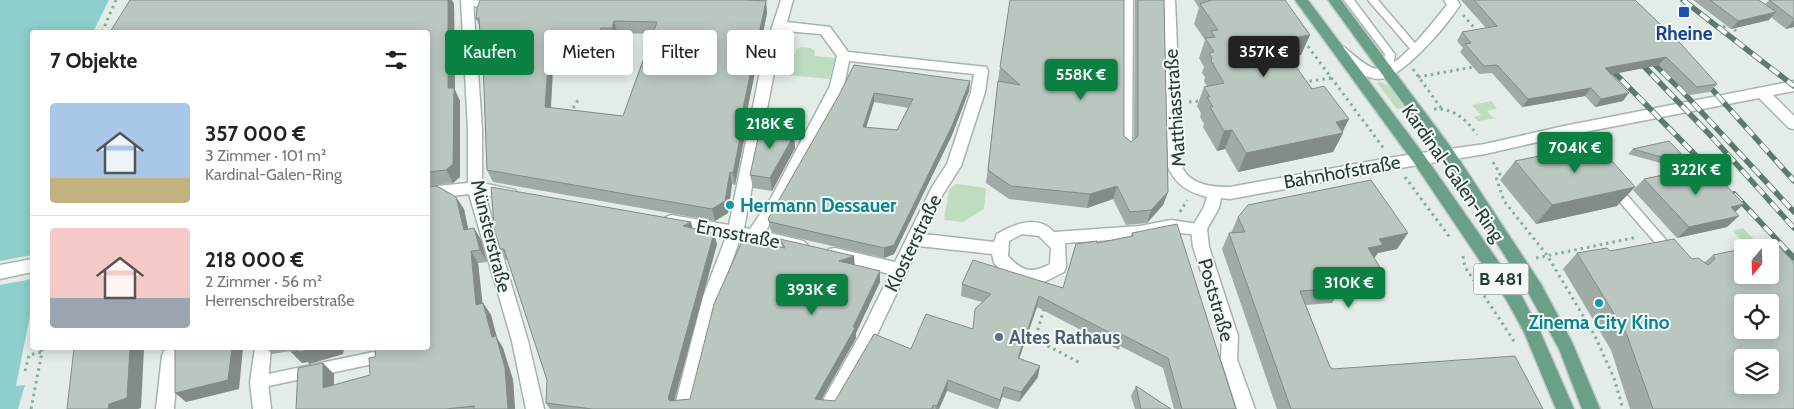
<!DOCTYPE html>
<html lang="de">
<meta charset="utf-8">
<style>
body{margin:0;font-family:Cabin,sans-serif;background:#f6f6f6;color:#222;height:100vh;display:flex;flex-direction:column;font-size:19px;white-space:nowrap}
*{box-sizing:border-box;margin:0}
p{font-size:16px;color:#767676}
.icon{flex:none;width:28px;height:28px;fill:none;stroke:currentColor;stroke-width:2;stroke-linecap:round;stroke-linejoin:round}
.map{position:relative;flex:1;overflow:hidden}
.side{position:absolute;left:30px;top:30px;width:400px;height:320px;display:flex;flex-direction:column;background:#fff;border-radius:5px;box-shadow:0 2px 12px #0003}
.side>*{flex:none}
.guide{position:absolute;left:445px;top:30px;width:475px;height:45px;display:flex;gap:10px}
.needle{width:32px;rotate:199deg}
.tools{position:absolute;left:1734px;top:239px;display:grid;gap:10px}
.tools a{display:grid;place-items:center;width:45px;height:45px;border-radius:5px;background:#fff;box-shadow:0 2px 12px #0003;font-size:25px}
.price{position:absolute;translate:-50% -42px;padding:0 11px;border-radius:5px;background:#0b8043;color:#fff;font-size:16px;line-height:32px;filter:drop-shadow(0 1px 2px #0008)}
.price::after{content:'';position:absolute;left:50%;top:30px;width:15px;height:11px;margin-left:-8px;background:inherit;clip-path:polygon(0 0,100% 0,50% 100%)}
.price.selected{background:#222;color:#fff}
ul{padding:0;list-style:none}
li{display:flex;align-items:center;gap:15px;height:125px;padding:0 20px}
li+li{border-top:1px solid #e0e0e0}
li span{display:grid;place-items:center;flex:none;width:140px;height:100px;border-radius:5px;color:#555}
li>.icon{margin-inline-start:auto}
span .icon{width:60px;height:60px;fill:#fffc;stroke-width:1}
li b{font-size:21px}
h2{display:flex;justify-content:space-between;align-items:center;height:60px;padding:0 20px;font-size:21px}
.tag{padding:0 18px;border-radius:5px;background:#fff;box-shadow:0 2px 12px #0003;font-size:18px;line-height:45px}
.tag.selected{background:#0b8043;color:#fff}
.map>svg:first-child{display:block}
.green{fill:#bedcc0}
.water{fill:#8ecfcd}
.pier{fill:#e3ece7}
.lines{fill:none;stroke-linecap:round;stroke-linejoin:round}
.service-casing{stroke:#a6b4ad;stroke-width:3}
.pedestrian-casing{stroke:#a6b4ad;stroke-width:3}
.minor-casing{stroke:#a6b4ad;stroke-width:3}
.primary-casing{stroke:#c2c9c6;stroke-width:3}
.path{stroke:#85ae9a;stroke-width:3;stroke-dasharray:2.5 4;stroke-linecap:butt}
.service{fill:#fff;fill-rule:evenodd}
.pedestrian{fill:#fff;fill-rule:evenodd}
.minor{fill:#fff;fill-rule:evenodd}
.primary{fill:#6aa088;fill-rule:evenodd}
.rail-casing{stroke:#5e796d;stroke-width:5.5}
.rail{stroke:#f4f9f6;stroke-width:4;stroke-dasharray:11;stroke-linecap:butt}
.wall{fill:#9faba4;fill-rule:evenodd}
.shaded-wall{fill:#828b86}
.building{fill:#b9c7bf;stroke:#828b86;fill-rule:evenodd}
.transit-dot{fill:#1a4fb4;stroke:#f4f9f6;stroke-width:2}
.culture-dot{fill:#0f9aa8;stroke:#f4f9f6;stroke-width:2}
.service-dot{fill:#5c6f8a;stroke:#f4f9f6;stroke-width:2}
.labels{text-anchor:middle;dominant-baseline:central;stroke-width:4;stroke-linejoin:round;paint-order:stroke}
.shield{fill:#f4f9f6;stroke:#62756d;stroke-width:1}
.shield-label{font-size:18px;font-weight:bold;fill:#243d32}
.transit-label{font-size:19px;font-weight:bold;fill:#164399;stroke:#f4f9f6}
.street-label{font-size:19px;fill:#243d32;stroke:#f4f9f6}
.culture-label{font-size:19px;font-weight:bold;fill:#0d838f;stroke:#f4f9f6;text-anchor:start}
.service-label{font-size:19px;font-weight:bold;fill:#4e5e75;stroke:#f4f9f6;text-anchor:start}
</style>
<div class="map">
<svg width="1794" height="409" viewBox="0 0 1794 409">
<rect width="100%" height="100%" fill="#e3ece7"/>
<path class="green" d="M802,47L811,48L815,51L814,56L835,58L830,79L775,74L780,53L795,54L796,49Z
M1381,82L1390,87L1404,108L1397,109L1377,83Z
M1491,101L1497,108L1487,111L1492,117L1497,118L1478,121L1474,117L1481,115L1472,105Z
M956,184L986,188L984,209L963,222L944,220L949,190Z
M1743,228L1761,247H1748L1733,231Z"/>
<path class="water" d="M0,0H109L93,32H32V305L16,386L25,385L18,409H0Z"/>
<path class="pier" d="M32,255V279L0,285V261Z"/>
<g class="lines">
<g class="service-casing">
<path id="service" d="M1123,0H1133L1132,150L1127,154L1122,150Z
M1344,0H1354L1393,52L1395,54L1392,75H1384L1383,72L1385,54Z
M1368,0H1378L1419,48L1421,50L1419,52H1413Z
M1564,127L1568,128L1592,155L1593,158L1592,161H1584L1560,134L1559,131L1560,128Z
M1615,185L1619,186L1674,249L1676,252L1674,255H1666L1611,192L1609,189L1611,186Z
M373,352L377,354L379,358L377,362L373,364L259,388L254,386L253,382L254,378L259,376Z"/>
</g>
<g class="pedestrian-casing">
<path id="pedestrian" d="M461,0H473L482,129V183L515,190L517,194L515,198L510,200L485,195L528,341L544,409H526L512,341L469,194L428,199V187L468,183V129Z
M781,0H793L787,22L830,27L848,52L986,67L988,70L985,92L961,166L943,194L924,234L994,242L997,234C1015,224 1037,214 1054,232L1140,226L1171,220L1204,225L1207,229L1204,233L1199,235L1171,232L1140,238L1065,243L1066,267L1064,272L1040,284L1009,279L994,263L992,254L919,246L872,345L836,409H818L860,335L890,274L835,260L829,259L827,254L829,249L835,248L895,262L932,187L947,164L971,92L974,74L849,61L844,86L781,206L765,232L800,240L805,242L808,246L805,250L800,252L740,239L719,297L692,409H674L703,297L726,237L671,227L666,225L663,221L666,217L671,215L729,225L764,52ZM784,31L821,34L837,56L830,86L771,198L750,229L744,228L778,52ZM1022,234L1039,236L1051,248L1050,264C1031,274 1023,272 1008,256L1009,241Z
M32,259V272L0,279V265Z"/>
</g>
<g class="minor-casing">
<path id="minor" d="M465,0L500,1L506,5C499,14 471,8 465,0Z
M1163,0H1175L1182,167C1190,185 1212,187 1230,187L1394,157L1485,144L1564,126L1794,81V91L1773,95L1794,116V129L1789,128L1759,98L1564,136L1485,154L1394,169L1230,199L1221,198L1219,208L1207,229L1209,247L1238,336L1237,359L1255,409H1237L1221,359L1222,336L1193,247L1191,229L1204,207L1207,197C1188,192 1176,185 1168,167Z
M1444,0H1457L1460,5C1447,25 1403,79 1378,79C1368,78 1357,72 1350,66C1344,61 1336,56 1332,50L1334,47H1344C1353,54 1364,66 1376,69C1396,73 1435,19 1447,5Z
M255,348H271L268,382L271,409H253L250,382Z
M170,349L176,351L178,356L174,409H156L162,356L164,351Z"/>
</g>
<g class="primary-casing">
<path id="primary" d="M1295,0H1308L1424,155L1519,291L1539,329L1574,409H1556L1524,332L1507,301L1414,163Z
M1328,0H1341L1453,150L1541,284L1572,342L1600,409H1582L1559,349L1529,294L1443,158Z"/>
</g>
<path class="path" d="M1463,15L1479,33
M1723,27L1731,26L1736,31
M102,32L116,0
M1304,41L1385,150
M1413,69L1441,108
M1418,77L1473,67
M1303,82L1332,78
M1189,102L1202,101
M1434,109C1454,108 1466,119 1477,135
M569,112H571L578,100
M1493,162L1500,174L1496,177L1504,201L1547,255L1595,336L1614,378L1623,409
M1405,177L1451,239
M1180,212L1187,200
M1463,256L1465,267L1516,344
M1536,258L1638,237
M1044,309L1035,339L1082,364
M25,371L29,355L42,352L45,348
M31,409L42,352L41,348"/>
<use href="#service" class="service"/>
<use href="#pedestrian" class="pedestrian"/>
<use href="#minor" class="minor"/>
<use href="#primary" class="primary"/>
<g class="rail-casing">
<path id="rail" d="M1683,0L1794,86
M1646,56L1682,91L1794,212
M1636,58L1711,136L1794,228
M1606,64L1716,176
M1702,78L1794,181
M1734,194L1794,258"/>
</g>
<use href="#rail" class="rail"/>
</g>
<path class="wall" d="M480,0H768L767,1H766L767,13L743,131L744,140L735,185L732,184L728,213L715,221L493,182L487,170L482,39L480,34V27L476,19ZM618,33L652,34L623,116L551,108L554,51L602,52L605,41H616Z
M1135,0H1164L1168,192L1163,205L1147,223L1126,225L1113,199L1087,208L1009,199L986,183L998,81H999H998L1000,67L1124,136L1131,142L1134,140Z
M1194,0H1285L1301,55L1289,57L1312,89L1349,119L1342,131L1343,133L1333,152L1238,172L1225,149L1217,151L1203,127L1204,124L1200,117L1201,113L1197,106L1204,87L1207,86L1204,81L1205,77L1202,73L1204,67L1199,58L1205,40L1194,24L1199,8Z
M1461,0H1635L1717,84L1710,92L1689,95L1659,65L1611,74L1623,101L1595,107L1585,96L1522,107L1492,73L1479,74L1460,52L1463,48L1457,41L1462,32L1486,28Z
M1693,0H1759L1765,4L1769,0H1794V27L1786,29L1771,17L1769,20L1731,29Z
M454,4L455,90L460,101V177L453,183L428,186V32Z
M970,81L969,91L952,135L894,254L884,258L772,232L770,228L768,219L839,95ZM874,102L909,108L897,130L866,128Z
M790,134L794,135L795,148L772,191L753,188L750,175Z
M1633,149L1693,166L1690,169L1735,212L1727,227L1677,238L1633,190L1644,179L1686,170L1628,154Z
M1515,161L1617,206L1536,224L1500,180Z
M464,209L468,229L474,228L481,240L487,262L478,263L482,303H483L491,315L497,338L503,348L513,380L515,409H296L334,374V385L370,375L375,357Z
M1238,217L1397,249L1378,253L1374,258L1381,269L1371,284L1355,287L1350,295L1335,298L1332,303L1306,305L1330,367L1333,369L1543,409H1277L1222,249L1229,233H1231Z
M692,228L717,244L674,401L690,399L782,247L780,239L854,265L880,271V282L856,333V338L821,400L835,401L911,349L973,329L982,302L961,296L962,284L1063,288L1097,243L1131,236L1132,233L1236,409H1174L1163,368L1120,346L1119,350L1037,307L1019,358L1038,377L1019,402L1002,397L998,409H996L947,391L939,409H550L546,403L547,380L508,260H506L500,249Z
M1610,251L1692,259L1705,262L1713,255L1794,409H1630L1611,350L1563,269L1577,253Z
M266,348H344L343,354L309,364L308,362L302,363L291,351L272,354Z
M1136,386L1171,409H1135L1131,396Z"/>
<path class="shaded-wall" d="M448,0H452L454,4L455,90L460,101V177L453,183L446,170L448,88Z
M766,1L767,13L743,131L744,140L735,185L733,173L739,127Z
M1776,12L1769,20L1731,29L1738,21Z
M1794,20V27L1786,29Z
M614,21L618,33L616,41L612,28Z
M601,28L605,41L602,52L598,40Z
M1310,35L1301,55L1269,60L1277,40Z
M550,38L554,51L550,119L545,107Z
M1666,57L1659,65L1599,77L1605,68Z
M970,81L969,91L952,135L894,254L884,258V248Z
M1591,88L1585,96L1522,107L1528,99Z
M874,93V102L863,137V127Z
M1629,93L1623,101L1595,107L1601,99Z
M1349,119L1342,133H1343L1333,152L1238,172L1246,153L1336,122Z
M1232,130L1225,149L1217,151L1224,131Z
M794,135L795,148L772,191L770,178Z
M730,172L732,184L728,213L715,221L712,209Z
M1117,186L1113,199L1087,208L1090,194Z
M1635,187L1617,206L1536,224L1552,205Z
M1168,192L1163,205L1147,223L1151,210Z
M456,197L464,209L471,242L464,230Z
M1744,204L1732,215L1731,207Z
M1739,216L1727,227L1677,238L1689,227Z
M691,222L694,233L683,226Z
M474,228L481,240L487,262L480,250Z
M714,233L717,244L672,409L668,399Z
M1408,233L1397,249L1378,253L1372,261L1368,248L1379,239Z
M471,251L478,263L484,316L476,305Z
M854,256L855,268L839,261Z
M1381,269L1371,284L1355,287L1350,295L1335,298L1342,288L1340,283L1357,274Z
M880,271V282L856,333V338L816,409L815,399L853,327Z
M1039,296L1037,307L1016,368L1018,358Z
M483,303L491,315L497,338L503,348L513,380L515,409H508L492,337Z
M130,348H144L141,408L138,409H108L109,404Z
M232,348H243L239,389L186,402L175,393Z
M316,348H344L343,354L309,364L308,362L302,363L291,352Z
M323,363L334,374V399L323,388Z
M1040,366L1038,377L1019,402L1021,392Z
M948,380L947,391L939,409H936L937,406Z
M1004,387L1002,397L998,409L1000,400Z"/>
<path class="building" d="M130,0H448V88H454L453,164L446,170L428,172V32H110Z
M480,0H747L766,1L739,127L742,128L733,173L730,172L725,201L712,209L487,170L482,34H480L479,18L476,19L477,8ZM614,21L657,22L623,116L545,107L550,38L598,40L601,28H612Z
M1010,0H1124V136L1131,142L1138,136V0H1164L1168,192L1151,210L1130,212L1117,186L1090,194L1011,186L988,170L998,81L1020,85L1000,67Z
M1212,0H1285L1310,35L1277,40L1312,89L1324,86L1349,119L1336,122L1343,133L1246,153L1232,130L1224,131L1210,107H1213L1207,97H1210L1204,87L1224,83L1211,61L1212,58L1209,53L1214,52L1205,38L1215,37L1211,31L1218,30L1200,4Z
M1474,0H1635L1681,44L1717,84L1697,87L1666,57L1605,68L1629,93L1601,99L1591,88L1528,99L1497,65L1484,66L1465,44L1471,43L1462,32L1497,26Z
M1710,0H1759L1776,12L1738,21Z
M1769,0H1794V19Z
M854,65L970,81L952,126L894,245L884,248L770,222L768,219L839,95ZM874,93L913,99L897,130L863,127Z
M778,123L785,127L790,134L794,135L770,178L750,175L760,129L765,130Z
M1669,141L1693,166L1633,149Z
M1597,144L1635,187L1552,205L1515,161Z
M1707,166L1744,204L1731,207L1739,216L1689,227L1644,179Z
M1371,180L1408,233L1379,239L1383,245L1368,248L1381,269L1357,274L1360,279L1340,283L1342,288L1300,291L1330,367L1333,369L1515,356L1543,409H1291L1229,233L1245,232L1238,217L1248,205Z
M437,186L456,197L464,230L474,228L480,250L471,251L476,305L483,303L492,337L496,336L505,368L508,409H474V406L446,409H296L298,368L323,363V388L370,375L369,358L375,357L376,348H428V187Z
M491,187L691,222L683,226L714,233L668,399L670,401L690,399L714,304L743,239L785,248L780,239L854,256L839,261L880,271L853,327L855,328L815,399L835,401L874,334L911,349L926,314L973,329L975,309L991,294L962,284L973,260L1063,288L1076,244L1097,241V243L1133,236L1132,233L1177,224L1236,409H1182L1168,358L1121,334L1122,339L1039,296L1018,358L1040,366L1021,392L1004,387L1000,400L948,380L937,406L933,405L932,409H592L546,403L547,380L504,249H500L493,225H494Z
M1674,239L1692,259L1698,258L1708,265L1715,259L1713,255L1742,249V275H1770V248H1753L1776,243L1794,263V409H1653L1627,335L1577,253L1607,248L1610,251ZM1742,302H1770V330H1742ZM1742,358H1770V385H1742Z
M74,348H130L127,398L109,404L108,409H67Z
M175,348H232L228,380L175,393Z
M291,348H316L298,352V350L291,352Z
M1136,386L1171,409H1141Z"/>
<rect class="transit-dot" x="1678" y="6" width="12" height="12" rx="2.5"/>
<g class="culture-dot">
<circle cx="730" cy="205" r="5"/>
<circle cx="1599" cy="303" r="5"/>
</g>
<circle class="service-dot" cx="999" cy="337" r="5"/>
<g class="labels">
<rect class="shield" x="1473.5" y="263.5" width="55" height="31" rx="4"/>
<g class="shield-label">
<text x="1501" y="279">B 481</text>
</g>
<g class="transit-label">
<text x="1684" y="33">Rheine</text>
</g>
<g class="street-label">
<text transform="translate(1175 108) rotate(-94)">Matthiasstraße</text>
<text transform="translate(1342 172) rotate(-10)">Bahnhofstraße</text>
<text transform="translate(1453 173) rotate(55)">Kardinal-Galen-Ring</text>
<text transform="translate(738 234) rotate(11)">Emsstraße</text>
<text transform="translate(491 236) rotate(76)">Münsterstraße</text>
<text transform="translate(913 243) rotate(-64)">Klosterstraße</text>
<text transform="translate(1216 300) rotate(74)">Poststraße</text>
</g>
<g class="culture-label">
<text x="740" y="205">Hermann Dessauer</text>
<text x="1599" y="322" text-anchor="middle">Zinema City Kino</text>
</g>
<g class="service-label">
<text x="1009" y="337">Altes Rathaus</text>
</g>
</g>
</svg>
<div class="tools">
<a><svg class="needle" viewBox="-14 -14 28 28"><path d="M0-13l5 13h-10z" fill="#e53935"/><path d="M0 13l5-13h-10z" fill="#767676"/></svg></a>
<a><svg class="icon" aria-label="locate" viewBox="0 0 24 24"><circle cx="12" cy="12" r="6"/><path d="M12 2v4M12 18v4M2 12h4M18 12h4"/></svg></a>
<a><svg class="icon" aria-label="layers" viewBox="0 0 24 24"><path d="M12 4l9 5-9 5-9-5zM3 14l9 5 9-5"/></svg></a>
</div>
<b class="price selected" style="left:1264px;top:78px">357K €</b>
<b class="price" style="left:1081px;top:101px">558K €</b>
<b class="price" style="left:770px;top:150px">218K €</b>
<b class="price" style="left:1575px;top:174px">704K €</b>
<b class="price" style="left:1696px;top:196px">322K €</b>
<b class="price" style="left:1349px;top:309px">310K €</b>
<b class="price" style="left:812px;top:316px">393K €</b>
<div class="guide">
<a class="tag selected">Kaufen</a>
<a class="tag">Mieten</a>
<a class="tag">Filter</a>
<a class="tag">Neu</a>
</div>
<section class="side">
<h2>7 Objekte<svg class="icon" aria-label="filters" viewBox="0 0 24 24"><path d="M4 7h16M4 17h16"/><circle cx="9" cy="7" r="2"/><circle cx="15" cy="17" r="2"/></svg></h2>
<ul>
<li><span style="background:linear-gradient(#a9c7e8 75%,#c2b280 0)"><svg class="icon" aria-label="home" viewBox="0 0 24 24"><path d="M3 11l9-7 9 7M6 9v11h12V9"/></svg></span><div><b>357 000 €</b><p>3 Zimmer · 101 m²</p><p>Kardinal-Galen-Ring</p></div></li>
<li><span style="background:linear-gradient(#f6c9c9 70%,#9aa5b1 0)"><svg class="icon" aria-label="home" viewBox="0 0 24 24"><path d="M3 11l9-7 9 7M6 9v11h12V9"/></svg></span><div><b>218 000 €</b><p>2 Zimmer · 56 m²</p><p>Herrenschreiberstraße</p></div></li>
</ul>
</section>
</div>
